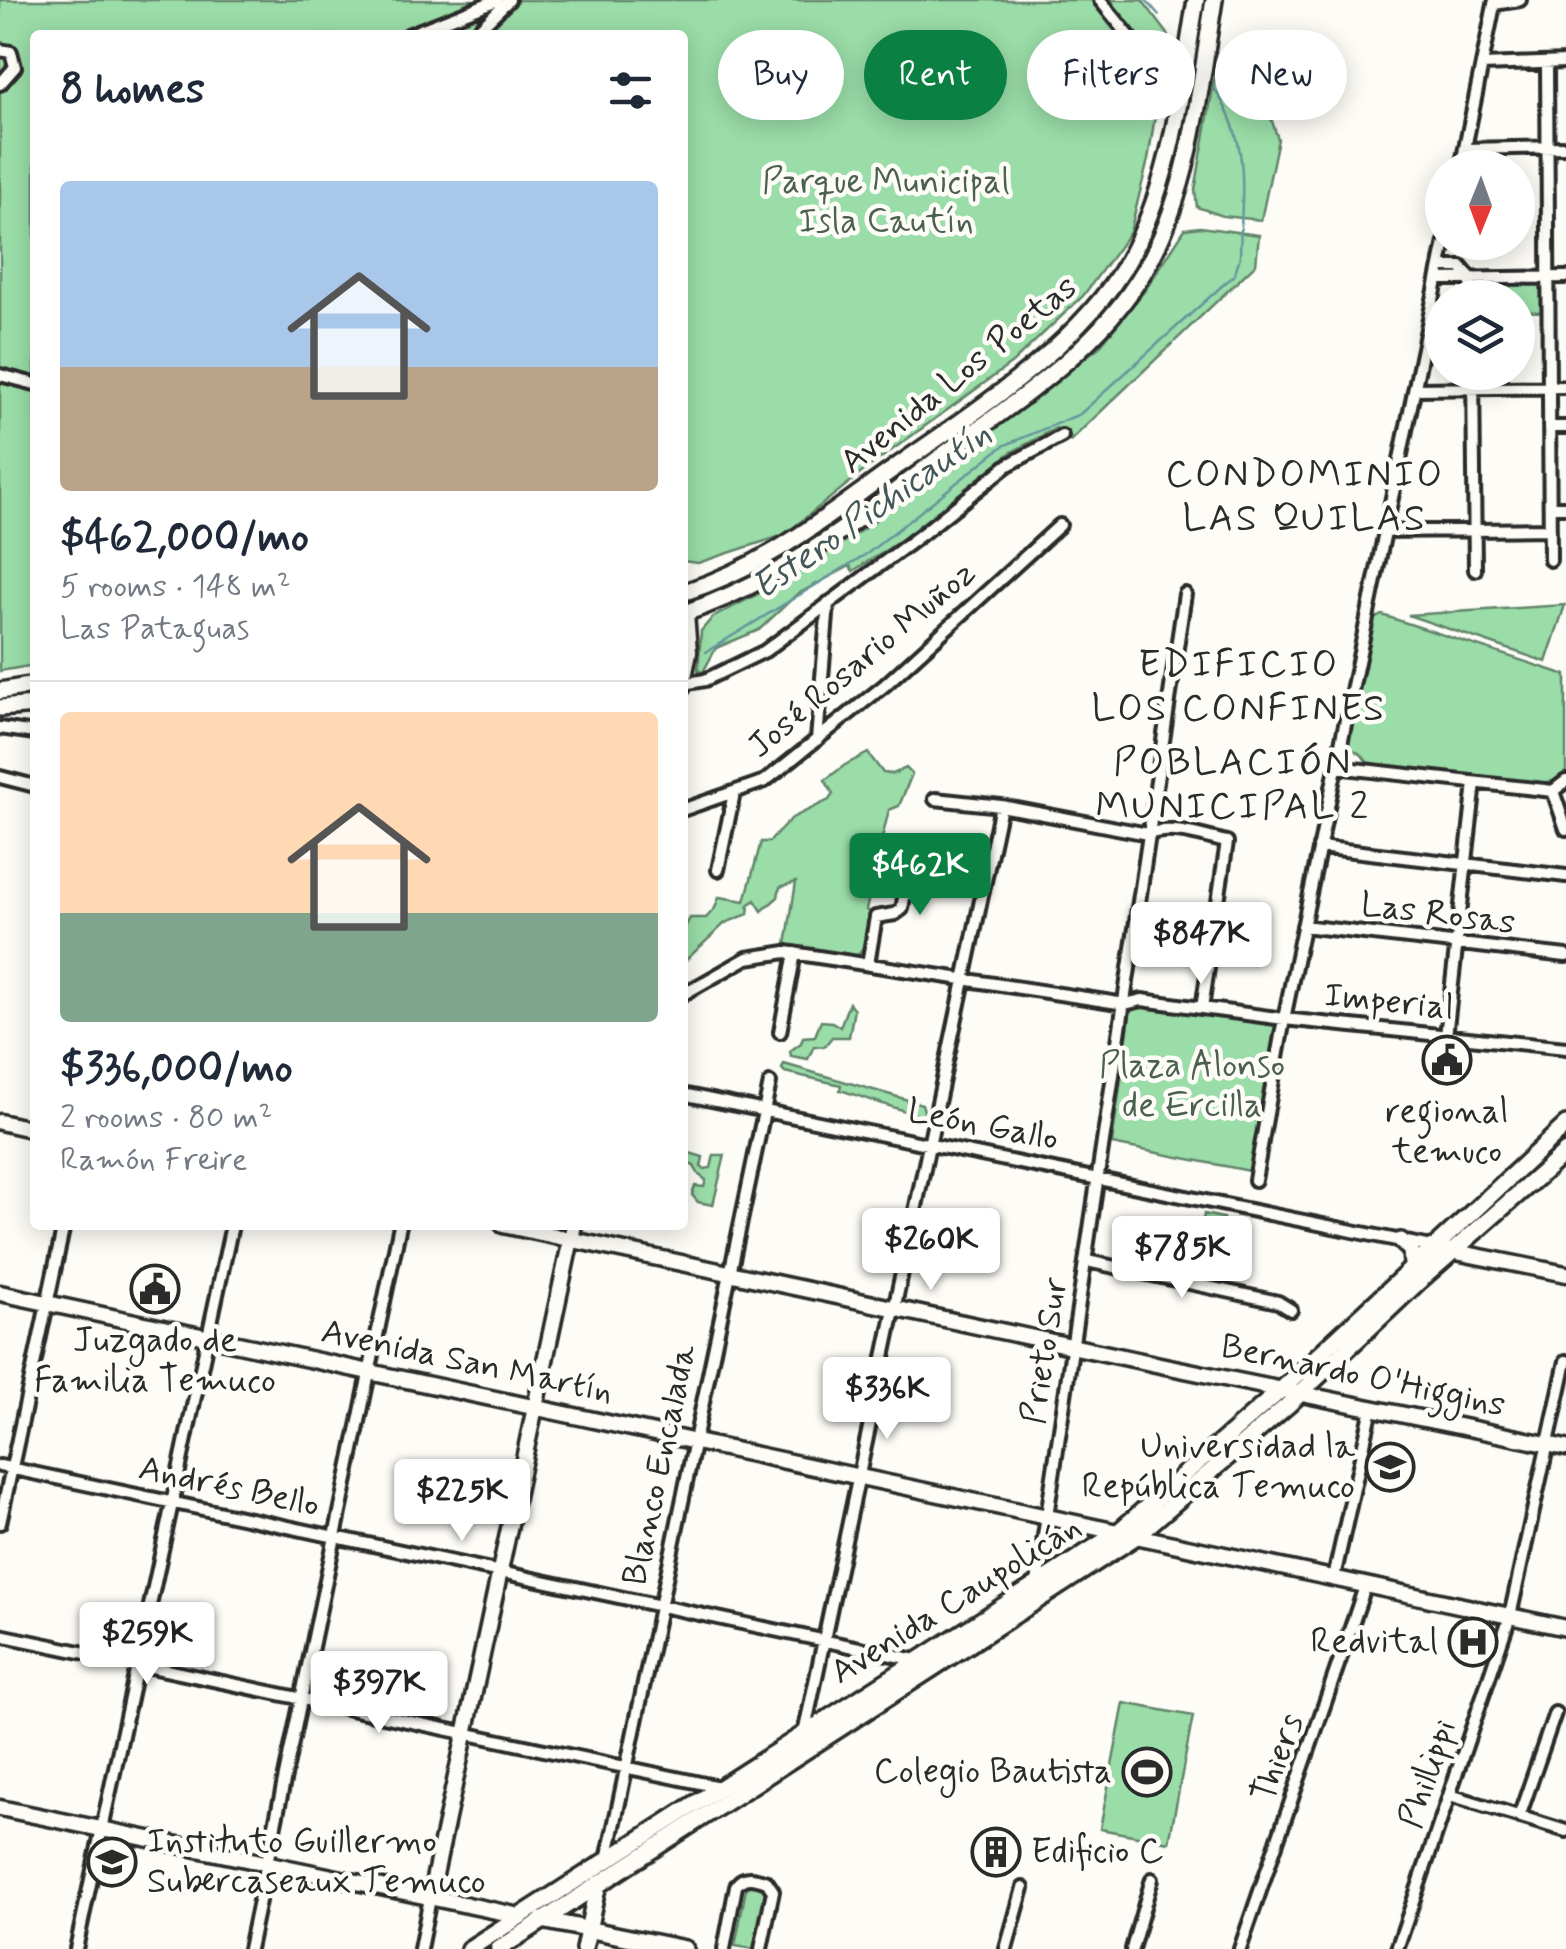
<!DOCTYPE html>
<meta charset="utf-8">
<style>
body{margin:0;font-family:Mynerve,sans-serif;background:#f6f6f7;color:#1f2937;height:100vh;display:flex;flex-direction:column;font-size:38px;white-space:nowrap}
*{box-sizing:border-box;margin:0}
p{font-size:32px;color:#747a83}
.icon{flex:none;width:55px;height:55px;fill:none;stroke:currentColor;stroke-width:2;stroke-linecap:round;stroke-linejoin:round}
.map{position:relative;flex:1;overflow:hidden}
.details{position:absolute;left:30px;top:30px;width:658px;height:1200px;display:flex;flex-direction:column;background:#fff;border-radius:10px;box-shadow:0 5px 25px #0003}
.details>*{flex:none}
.hud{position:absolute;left:718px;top:30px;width:698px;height:90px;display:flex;gap:20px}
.needle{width:65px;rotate:181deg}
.controls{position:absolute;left:1425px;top:150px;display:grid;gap:20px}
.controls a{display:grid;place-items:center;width:110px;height:110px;border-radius:50%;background:#fff;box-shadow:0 5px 25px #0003;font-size:50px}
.price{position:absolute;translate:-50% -85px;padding:0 22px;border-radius:10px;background:#fff;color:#222;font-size:32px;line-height:65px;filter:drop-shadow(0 2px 5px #0008)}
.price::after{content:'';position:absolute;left:50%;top:60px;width:30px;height:22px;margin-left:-15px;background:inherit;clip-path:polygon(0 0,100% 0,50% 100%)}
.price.selected{background:#0b8043;color:#fff}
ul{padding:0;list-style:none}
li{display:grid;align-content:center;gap:20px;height:530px;padding:0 30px}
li+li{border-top:2px solid #e0e1e3}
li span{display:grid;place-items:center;height:310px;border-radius:10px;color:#555}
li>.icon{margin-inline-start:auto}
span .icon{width:180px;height:180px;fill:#fffc;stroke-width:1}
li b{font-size:42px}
h2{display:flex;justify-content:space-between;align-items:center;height:120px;padding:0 30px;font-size:42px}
.chip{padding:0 35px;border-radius:45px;background:#fff;box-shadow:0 5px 25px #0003;font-size:35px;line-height:90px}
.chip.selected{background:#0b8043;color:#fff}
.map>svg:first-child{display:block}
.green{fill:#9adda8;stroke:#62846a;stroke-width:2.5}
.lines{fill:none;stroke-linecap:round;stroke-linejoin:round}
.stream{stroke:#66979c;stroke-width:2.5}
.street-casing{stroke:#2b2b2b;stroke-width:18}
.secondary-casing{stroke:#2b2b2b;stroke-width:21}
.primary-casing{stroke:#2b2b2b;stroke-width:22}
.street{stroke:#fdfcf7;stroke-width:10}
.secondary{stroke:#fdfcf7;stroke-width:14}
.primary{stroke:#fdfcf7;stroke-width:15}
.labels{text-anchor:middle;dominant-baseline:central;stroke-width:9;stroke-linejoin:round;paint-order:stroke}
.park-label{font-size:35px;fill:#4c6050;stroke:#fdfcf7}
.street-label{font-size:35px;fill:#2b2b2b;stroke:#fdfcf7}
.poi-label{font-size:35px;fill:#2b2b2b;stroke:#fdfcf7;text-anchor:end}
.neighbourhood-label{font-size:38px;letter-spacing:2.5px;fill:#2b2b2b;stroke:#fdfcf7}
.water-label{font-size:38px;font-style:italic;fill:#44585a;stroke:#fdfcf7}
</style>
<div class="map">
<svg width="1566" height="1949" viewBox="0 0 1566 1949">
<rect width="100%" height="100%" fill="#fdfcf7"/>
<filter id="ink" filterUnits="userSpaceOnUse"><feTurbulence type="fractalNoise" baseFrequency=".01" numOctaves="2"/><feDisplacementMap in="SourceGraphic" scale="20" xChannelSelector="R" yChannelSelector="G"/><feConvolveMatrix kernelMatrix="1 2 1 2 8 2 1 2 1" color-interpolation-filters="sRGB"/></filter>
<g filter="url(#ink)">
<path class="green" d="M0,0H1142L1168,34L1148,160L1130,232L1083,296L1012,363L870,466L784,535L698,563L682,561V35H35V665L0,671Z
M1217,65L1222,66L1270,115L1278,139L1261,220L1223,216L1197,207L1195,190Z
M1200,227L1259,235L1256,264L1070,441L1056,428L1010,453L900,541L853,571L850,566L796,595L759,630L716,648L703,672L698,671L701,631L712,618L796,574L869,525L1099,347L1146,289L1185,229Z
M1478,284L1543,285L1542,312L1518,311V298L1479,297Z
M1565,605L1546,662L1408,615Z
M1382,615L1566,675V772L1553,781L1539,783L1369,765L1362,755L1347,746L1374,619Z
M868,753L883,773L893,774L906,768L912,774L899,806L889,810L881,842L873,849L874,856L861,872L873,881L866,910L873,918L862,950L857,956L786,945L796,882L780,887L778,897L762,911L755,900L749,905L748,914L725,923L683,963L682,933L690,918H706L715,908L719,897L745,901L761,842H769L792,818L829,800L833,794L825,780L845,765Z
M849,1003L854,1009L849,1037H832L824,1047L814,1046L808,1059L791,1056L790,1051L801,1043L803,1037L815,1036L821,1021L832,1022L840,1027Z
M1142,1006L1278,1025L1250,1171L1112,1144L1131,1008Z
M784,1064L922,1104L926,1118L840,1090L841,1085L785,1072L782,1069Z
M683,1151L703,1157L701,1167L704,1169L711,1168L714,1155H725L713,1205L698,1202L692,1195L695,1186L704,1187L706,1180L699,1175L694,1166L683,1161Z
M1204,1214L1223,1218L1210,1280L1193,1277Z
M1124,1703L1193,1716L1169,1842L1100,1829Z
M751,1885L764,1888L767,1893L755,1949L735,1946L746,1889Z"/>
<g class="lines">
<path class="stream" d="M1146,0L1159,15
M706,652L868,553L1003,446L1080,414L1234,275L1240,257C1241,187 1253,143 1210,82"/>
<g class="street-casing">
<path id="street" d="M1100,0L1178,96
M1494,4L1520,0
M408,35L497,0
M473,35L509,0
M0,50L11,52L15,67L0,84
M1547,63L1550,560
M1482,65L1566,62
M1465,149L1566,147
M1461,168L1495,0
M1440,267H1461L1471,279
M1438,279L1566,277
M1471,279V298
M1473,372L1475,570
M0,375L35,384
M1415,389L1566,387
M1549,427H1566
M1550,507H1566
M1385,531L1550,529
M683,684L705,680L765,651L922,534L1008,465L1062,436
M0,728L35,733
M817,740L828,603
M1336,767L1553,791L1566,781
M0,777L35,786
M1553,791L1566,829
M935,799L1001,806L1148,834C1173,825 1203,837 1227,842L1202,1008
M682,810L765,781L885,685L1060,525
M1319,847L1566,876
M718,870L734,793
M1303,926L1566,956
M868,964L876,917L895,914L902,909L913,849
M682,995L747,958L786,952L1125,1004L1142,1000L1284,1019L1566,1048
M780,1032L795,953
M1446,1036L1475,783
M682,1094L1431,1247
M1255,1180L1284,1019L1445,242
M1087,1261L1278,1302L1291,1310
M0,1466L916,1660
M0,1523L64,1225
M1334,1577L1372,1408
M1037,1583L1185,594
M0,1635L719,1787
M804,1734L1001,806
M1450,1795L1566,1831
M1519,1817L1555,1713
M607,1860L770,1083
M76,1949L232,1225
M249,1949L400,1225
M420,1949L430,1898
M724,1949L736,1886C743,1874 756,1878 767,1882L773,1891L761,1949
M1006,1949L1023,1888
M1132,1949L1152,1879
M1240,1949L1366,1584
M1397,1949L1510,1616L1566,1361"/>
</g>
<g class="secondary-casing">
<path id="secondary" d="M682,688L689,652L686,613
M0,1122L35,1130
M503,1225L1165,1366L1566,1448
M1431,1247L1566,1274
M0,1293L1566,1628
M0,1808L520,1916
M430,1898L574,1225"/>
</g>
<g class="primary-casing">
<path id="primary" d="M682,593C769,565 824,518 896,467C973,413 1081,344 1127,262C1172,184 1181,88 1196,0
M682,614C783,581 862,516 946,453C1022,396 1107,344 1152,257C1192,179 1200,85 1214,0
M0,691L35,685
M0,708L35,705
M1401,1241L1411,1250L1412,1264
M542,1920L685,1949
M469,1949L1117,1533L1282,1389L1566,1125
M499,1949L1135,1537L1288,1405L1418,1282L1566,1152
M584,1949L598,1884"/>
</g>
<use href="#street" class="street"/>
<use href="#secondary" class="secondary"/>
<use href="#primary" class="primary"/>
</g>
</g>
<defs>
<g id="civic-ring" transform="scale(2.5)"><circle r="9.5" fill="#fdfcf7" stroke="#2b2b2b" stroke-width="1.5"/><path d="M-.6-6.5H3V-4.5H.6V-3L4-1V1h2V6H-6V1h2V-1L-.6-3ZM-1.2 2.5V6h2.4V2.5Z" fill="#2b2b2b"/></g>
<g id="university-ring" transform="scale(2.5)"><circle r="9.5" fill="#fdfcf7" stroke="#2b2b2b" stroke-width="1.5"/><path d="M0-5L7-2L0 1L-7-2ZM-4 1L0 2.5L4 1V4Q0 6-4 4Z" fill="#2b2b2b"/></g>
<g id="hospital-ring" transform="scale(2.5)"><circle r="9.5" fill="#fdfcf7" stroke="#2b2b2b" stroke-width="1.5"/><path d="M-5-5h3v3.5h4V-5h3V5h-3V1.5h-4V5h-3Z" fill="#2b2b2b"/></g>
<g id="stadium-ring" transform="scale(2.5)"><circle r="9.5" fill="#fdfcf7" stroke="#2b2b2b" stroke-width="1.5"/><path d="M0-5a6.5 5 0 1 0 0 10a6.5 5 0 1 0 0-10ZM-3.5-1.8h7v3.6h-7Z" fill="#2b2b2b"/></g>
<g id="building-ring" transform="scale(2.5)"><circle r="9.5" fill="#fdfcf7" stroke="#2b2b2b" stroke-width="1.5"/><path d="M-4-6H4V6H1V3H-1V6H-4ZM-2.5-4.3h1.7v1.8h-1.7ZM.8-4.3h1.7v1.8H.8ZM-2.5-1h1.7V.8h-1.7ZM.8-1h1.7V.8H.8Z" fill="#2b2b2b"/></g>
</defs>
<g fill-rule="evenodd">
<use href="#civic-ring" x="1447" y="1060"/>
<use href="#civic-ring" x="155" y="1289"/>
<use href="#university-ring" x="1390" y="1467"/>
<use href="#hospital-ring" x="1473" y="1642"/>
<use href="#stadium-ring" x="1147" y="1772"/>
<use href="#building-ring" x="996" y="1852"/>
<use href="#university-ring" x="112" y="1862"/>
</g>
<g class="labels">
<g class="park-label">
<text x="886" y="182">Parque Municipal<tspan x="886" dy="40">Isla Cautín</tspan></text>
<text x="1192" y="1066">Plaza Alonso<tspan x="1192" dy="40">de Ercilla</tspan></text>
</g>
<g class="street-label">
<text transform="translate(959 375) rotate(-39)">Avenida Los Poetas</text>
<text transform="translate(862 660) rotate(-40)">José Rosario Muñoz</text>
<text transform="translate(1438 914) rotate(7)">Las Rosas</text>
<text transform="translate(1389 1002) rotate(6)">Imperial</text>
<text transform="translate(983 1125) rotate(11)">León Gallo</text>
<text transform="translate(1045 1351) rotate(-81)">Prieto Sur</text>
<text transform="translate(467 1362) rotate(12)">Avenida San Martín</text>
<text transform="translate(1363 1376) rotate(12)">Bernardo O'Higgins</text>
<text transform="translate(660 1465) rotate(-78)">Blanco Encalada</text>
<text transform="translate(229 1487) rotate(12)">Andrés Bello</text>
<text transform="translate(956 1600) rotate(-32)">Avenida Caupolicán</text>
<text transform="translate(1278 1758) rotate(-70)">Thiers</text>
<text transform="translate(1428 1774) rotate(-71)">Phillippi</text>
</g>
<g class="poi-label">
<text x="1447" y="1112" text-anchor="middle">regional<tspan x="1447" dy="40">temuco</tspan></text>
<text x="155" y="1341" text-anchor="middle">Juzgado de<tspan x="155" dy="40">Familia Temuco</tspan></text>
<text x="1355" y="1447">Universidad la<tspan x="1355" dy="40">República Temuco</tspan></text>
<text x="1438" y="1642">Redvital</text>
<text x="1112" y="1772">Colegio Bautista</text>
<text x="147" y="1842" text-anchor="start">Instituto Guillermo<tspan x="147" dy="40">Subercaseaux Temuco</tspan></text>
<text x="1031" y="1852" text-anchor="start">Edificio C</text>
</g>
<g class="neighbourhood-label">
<text x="1305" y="475">CONDOMINIO<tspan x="1305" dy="44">LAS QUILAS</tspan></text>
<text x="1239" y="665">EDIFICIO<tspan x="1239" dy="44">LOS CONFINES</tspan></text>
<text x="1233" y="763">POBLACIÓN<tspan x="1233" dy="44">MUNICIPAL 2</tspan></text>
</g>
<g class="water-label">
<text transform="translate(872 511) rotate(-35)">Estero Pichicautín</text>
</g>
</g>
</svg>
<div class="controls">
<a><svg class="needle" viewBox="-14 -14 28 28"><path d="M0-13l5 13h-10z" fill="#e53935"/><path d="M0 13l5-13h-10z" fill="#747a83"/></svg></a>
<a><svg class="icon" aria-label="layers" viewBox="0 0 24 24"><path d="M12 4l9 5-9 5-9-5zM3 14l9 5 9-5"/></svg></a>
</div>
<b class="price selected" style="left:920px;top:918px">$462K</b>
<b class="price" style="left:1201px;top:987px">$847K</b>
<b class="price" style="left:931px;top:1293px">$260K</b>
<b class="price" style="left:1182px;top:1301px">$785K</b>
<b class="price" style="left:887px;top:1442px">$336K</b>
<b class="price" style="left:462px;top:1544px">$225K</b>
<b class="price" style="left:147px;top:1687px">$259K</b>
<b class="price" style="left:379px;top:1736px">$397K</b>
<div class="hud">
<a class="chip">Buy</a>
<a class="chip selected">Rent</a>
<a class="chip">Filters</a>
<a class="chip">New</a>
</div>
<section class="details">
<h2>8 homes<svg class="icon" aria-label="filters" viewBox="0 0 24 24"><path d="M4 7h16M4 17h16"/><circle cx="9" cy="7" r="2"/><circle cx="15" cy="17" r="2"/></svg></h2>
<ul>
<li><span style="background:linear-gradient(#a9c7e8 60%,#b9a48a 0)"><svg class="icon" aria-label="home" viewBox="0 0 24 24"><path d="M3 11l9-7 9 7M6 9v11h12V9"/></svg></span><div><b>$462,000/mo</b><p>5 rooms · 148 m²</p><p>Las Pataguas</p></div></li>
<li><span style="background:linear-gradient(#ffd9b3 65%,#7fa58c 0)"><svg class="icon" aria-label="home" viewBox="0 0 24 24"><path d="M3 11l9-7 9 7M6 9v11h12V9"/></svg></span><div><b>$336,000/mo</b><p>2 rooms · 80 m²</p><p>Ramón Freire</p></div></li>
</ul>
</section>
</div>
